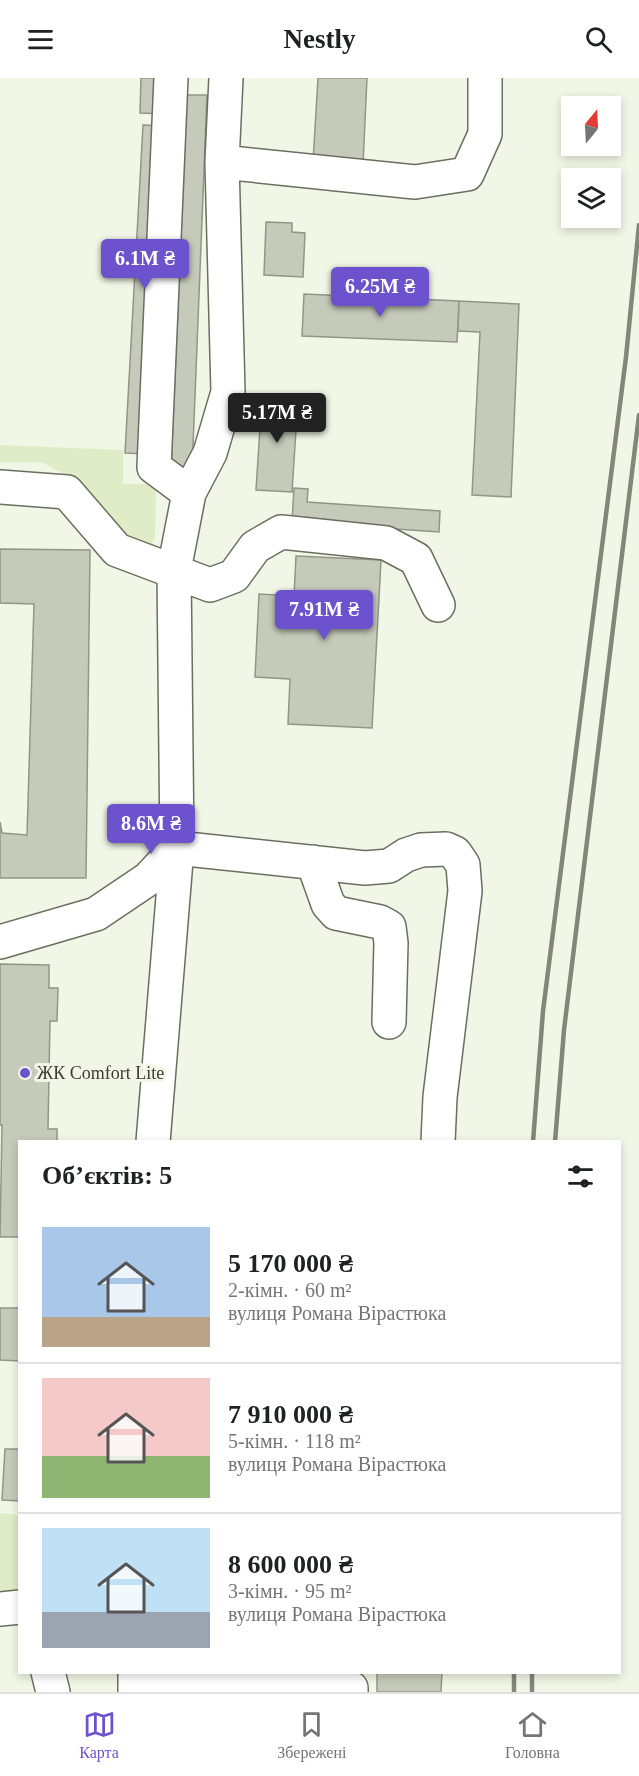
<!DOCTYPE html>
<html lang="uk">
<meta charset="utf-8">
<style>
body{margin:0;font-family:"Times New Roman",serif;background:#f6f6f6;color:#202124;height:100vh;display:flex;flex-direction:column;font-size:22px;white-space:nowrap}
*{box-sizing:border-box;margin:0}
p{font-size:20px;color:#757577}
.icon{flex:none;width:33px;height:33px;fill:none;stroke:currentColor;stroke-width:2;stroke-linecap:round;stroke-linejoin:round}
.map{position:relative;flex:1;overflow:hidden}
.drawer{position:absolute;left:18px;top:1062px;width:603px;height:534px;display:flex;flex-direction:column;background:#fff;border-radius:0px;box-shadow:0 3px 9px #0003}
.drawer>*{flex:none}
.needle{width:39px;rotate:18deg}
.fabs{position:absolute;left:561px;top:18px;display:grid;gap:12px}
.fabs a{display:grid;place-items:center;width:60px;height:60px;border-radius:0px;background:#fff;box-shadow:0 3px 9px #0003;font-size:30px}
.price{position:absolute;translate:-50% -51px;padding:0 14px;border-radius:6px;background:#6c53cd;color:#fff;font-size:20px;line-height:39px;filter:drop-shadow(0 2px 3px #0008)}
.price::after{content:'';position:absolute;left:50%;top:36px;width:18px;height:14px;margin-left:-9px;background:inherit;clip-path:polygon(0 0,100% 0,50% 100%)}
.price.on{background:#222;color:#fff}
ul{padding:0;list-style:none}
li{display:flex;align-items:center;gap:18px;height:150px;padding:0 24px}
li+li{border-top:2px solid #e0e0e0}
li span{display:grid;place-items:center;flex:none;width:168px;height:120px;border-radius:0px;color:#555}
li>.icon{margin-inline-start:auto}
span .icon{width:72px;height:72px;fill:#fffc;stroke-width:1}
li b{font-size:26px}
h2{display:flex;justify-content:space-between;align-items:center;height:72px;padding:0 24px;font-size:26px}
header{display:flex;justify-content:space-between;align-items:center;height:78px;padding:0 24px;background:#fff;font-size:27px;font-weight:600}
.menu{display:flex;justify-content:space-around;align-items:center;height:84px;border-top:2px solid #e0e0e0;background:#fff;font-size:16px;color:#757577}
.menu a{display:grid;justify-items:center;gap:3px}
.menu .on{color:#6c53cd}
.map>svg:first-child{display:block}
.green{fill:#e0ecc7}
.building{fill:#c5caba;stroke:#919687;stroke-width:1.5}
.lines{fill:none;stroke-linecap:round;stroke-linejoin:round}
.minor-casing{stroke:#6a6f60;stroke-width:36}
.minor{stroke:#fff;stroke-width:33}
.rail{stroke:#82867b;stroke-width:4.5}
.poi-dot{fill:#6c53cd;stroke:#f1f7e6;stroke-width:2}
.labels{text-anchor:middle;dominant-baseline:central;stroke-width:6;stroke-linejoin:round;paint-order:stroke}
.poi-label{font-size:18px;fill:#3a3c35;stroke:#f1f7e6;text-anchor:start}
</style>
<header><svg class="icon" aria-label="menu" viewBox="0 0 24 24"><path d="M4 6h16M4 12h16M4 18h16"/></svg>Nestly<svg class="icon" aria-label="search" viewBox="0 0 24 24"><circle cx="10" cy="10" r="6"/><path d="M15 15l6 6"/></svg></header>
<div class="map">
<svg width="639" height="1614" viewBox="0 0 639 1614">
<rect width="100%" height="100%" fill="#f1f7e6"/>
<path class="green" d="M0,367L123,372V406H156L155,460L149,471L124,468L74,401L41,384H0Z
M0,1435L19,1437V1523L0,1524Z"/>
<path class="building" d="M141,0H165L164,36L140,35Z
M318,0H367L363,87L313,84Z
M187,17H207L192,393L171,392Z
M143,47L165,48L147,376L125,375Z
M266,144L292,145V154L305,155L303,199L264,197Z
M304,216L459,223L457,264L302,258Z
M459,223L519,226L511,419L472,417L480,254L458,253Z
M262,319L298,321L292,414L256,412Z
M294,410L308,411L307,424L440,433L439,454L292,444Z
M0,471L90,472L86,800H0V744L2,755L27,757L34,526L0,525Z
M296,478L381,482L372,650L288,646L290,601L255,599L259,516L294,518Z
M0,886L49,887V910H58L57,943H50L48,1051H57V1064H20V1159H0L2,1047H0Z
M0,1230H20V1283L0,1282Z
M5,1371H20V1423L2,1422Z
M377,1594H442L441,1614H377Z"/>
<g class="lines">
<g class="minor-casing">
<path id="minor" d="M171,0L154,389L189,415
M222,84L415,104L467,96L485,56V0
M0,409L67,414L117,472L210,507L234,498L255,469L281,454L386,465L416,481L438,527
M313,784L328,826L336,835L380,844L389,849L391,865L389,944
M0,864L96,836L148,801L177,770L365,790L389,788L406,777L421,772L446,771L455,775L463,787L465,813L440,1019L438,1064
M153,1064L177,770L174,492L189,415L210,375L228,314L222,84L226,0
M0,1531L20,1529
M48,1594L53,1614
M135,1594V1612L351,1610V1614"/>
</g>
<use href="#minor" class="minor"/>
<path class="rail" d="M533,1064L543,933L626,279L639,147
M555,1064L564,952L639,337
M514,1594V1614
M532,1594V1614"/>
</g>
<circle class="poi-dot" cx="25" cy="995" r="6"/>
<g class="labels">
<g class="poi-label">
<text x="37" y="995">ЖК Comfort Lite</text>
</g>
</g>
</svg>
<div class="fabs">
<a><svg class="needle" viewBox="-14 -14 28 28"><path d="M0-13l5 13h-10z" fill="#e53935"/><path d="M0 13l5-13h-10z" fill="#757577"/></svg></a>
<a><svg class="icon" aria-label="layers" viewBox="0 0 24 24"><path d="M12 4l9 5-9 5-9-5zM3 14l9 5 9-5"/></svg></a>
</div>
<b class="price" style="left:145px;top:212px">6.1M ₴</b>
<b class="price" style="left:380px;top:240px">6.25M ₴</b>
<b class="price on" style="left:277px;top:366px">5.17M ₴</b>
<b class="price" style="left:324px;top:563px">7.91M ₴</b>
<b class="price" style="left:151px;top:777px">8.6M ₴</b>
<section class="drawer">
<h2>Об’єктів: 5<svg class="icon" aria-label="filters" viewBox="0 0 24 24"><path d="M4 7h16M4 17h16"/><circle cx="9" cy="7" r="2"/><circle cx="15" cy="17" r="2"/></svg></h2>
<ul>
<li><span style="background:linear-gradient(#a9c7e8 75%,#b9a48a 0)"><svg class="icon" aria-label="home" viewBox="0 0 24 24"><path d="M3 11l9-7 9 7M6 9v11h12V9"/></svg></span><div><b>5 170 000 ₴</b><p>2-кімн. · 60 m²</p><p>вулиця Романа Вірастюка</p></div></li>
<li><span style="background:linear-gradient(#f6c9c9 65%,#8fb573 0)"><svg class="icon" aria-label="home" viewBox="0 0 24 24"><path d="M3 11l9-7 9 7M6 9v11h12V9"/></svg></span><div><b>7 910 000 ₴</b><p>5-кімн. · 118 m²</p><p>вулиця Романа Вірастюка</p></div></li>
<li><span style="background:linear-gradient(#bfe0f5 70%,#9aa5b1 0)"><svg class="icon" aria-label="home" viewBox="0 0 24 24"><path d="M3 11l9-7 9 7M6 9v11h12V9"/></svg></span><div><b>8 600 000 ₴</b><p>3-кімн. · 95 m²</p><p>вулиця Романа Вірастюка</p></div></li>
</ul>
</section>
</div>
<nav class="menu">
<a class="on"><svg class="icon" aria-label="map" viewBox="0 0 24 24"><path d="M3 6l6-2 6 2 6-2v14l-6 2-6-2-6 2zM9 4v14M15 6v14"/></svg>Карта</a>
<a><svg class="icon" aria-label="saved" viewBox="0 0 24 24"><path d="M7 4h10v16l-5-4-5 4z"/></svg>Збережені</a>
<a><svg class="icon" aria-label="home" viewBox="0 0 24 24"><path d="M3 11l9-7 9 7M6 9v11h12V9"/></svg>Головна</a>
</nav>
